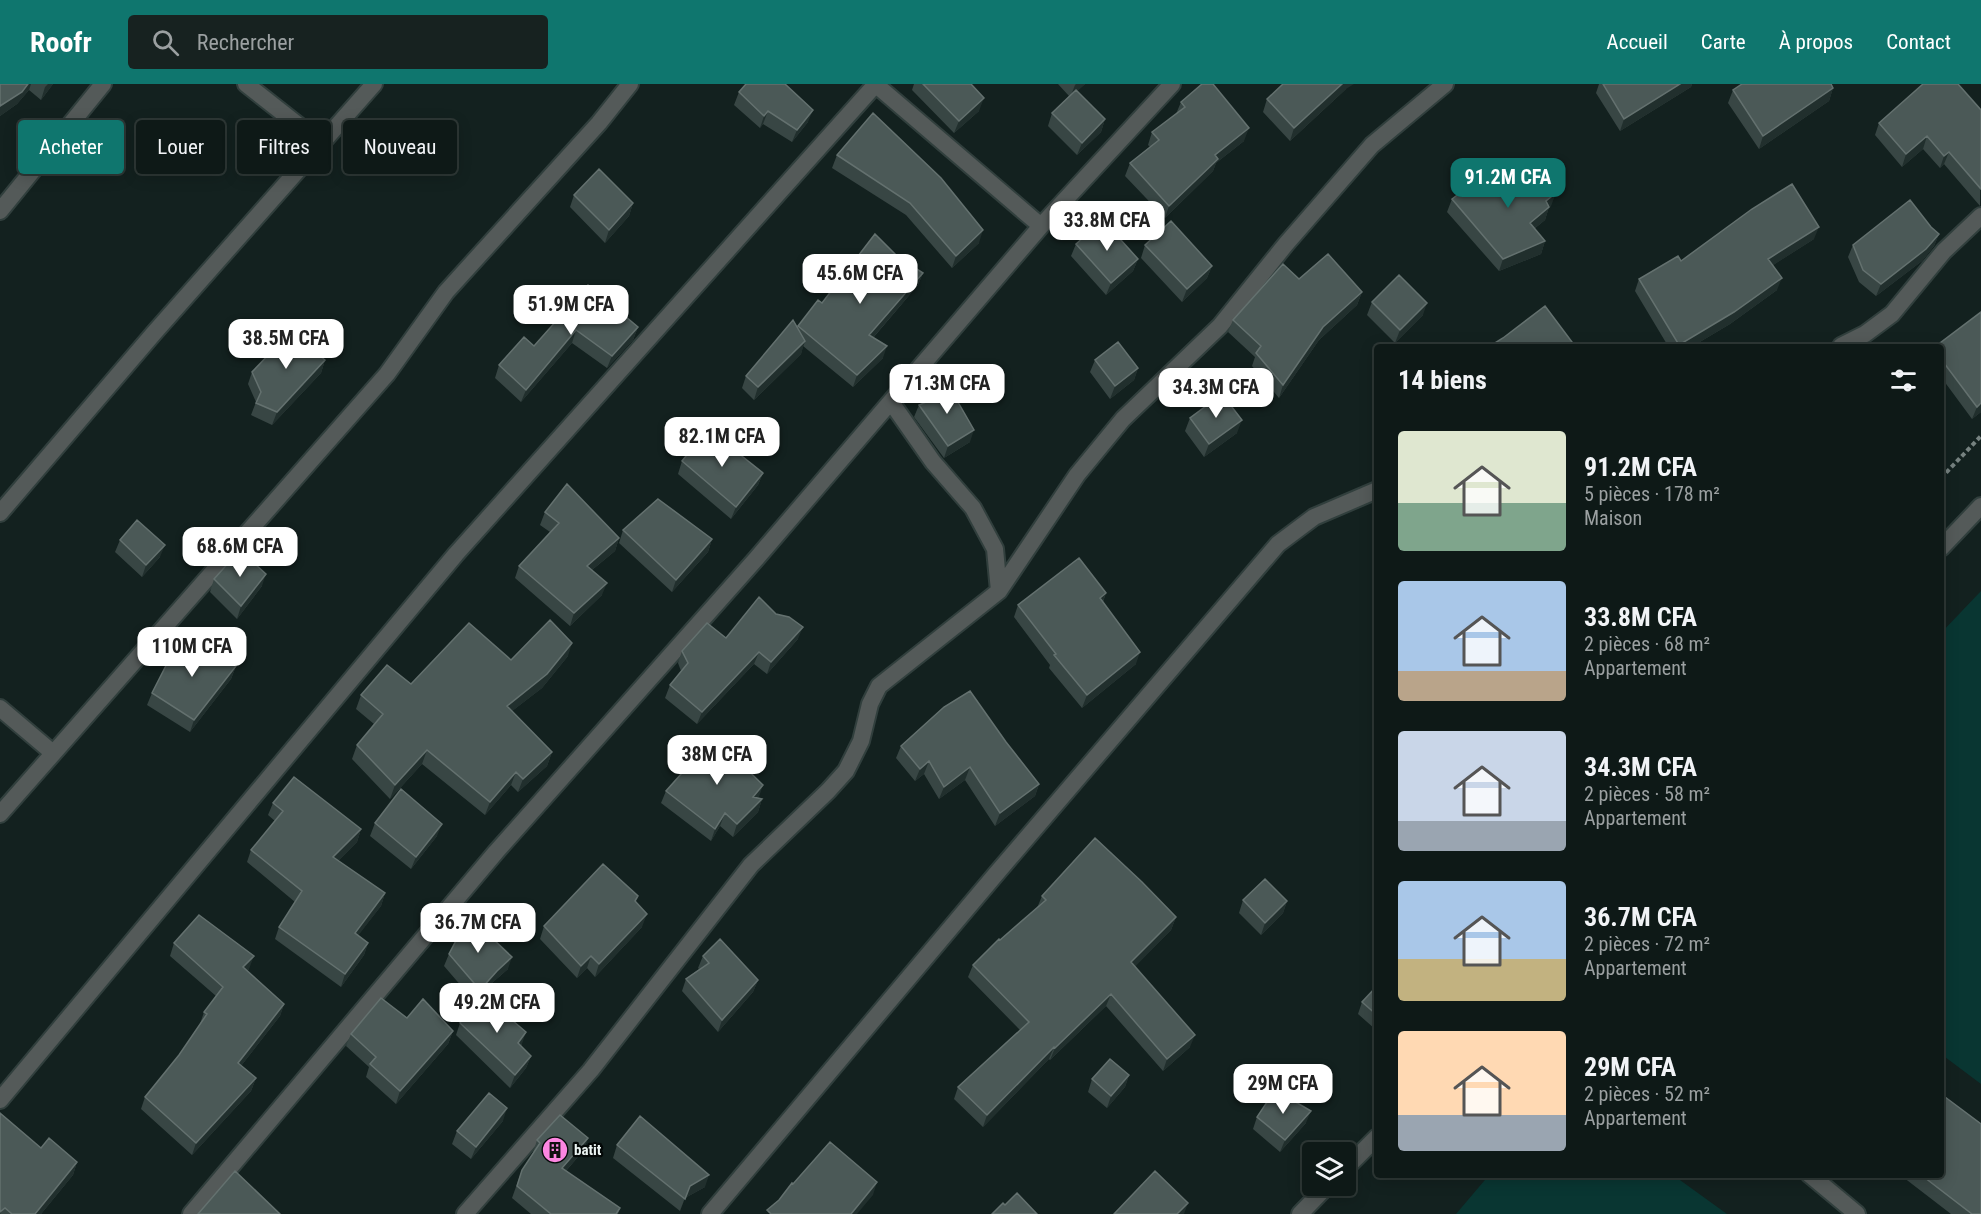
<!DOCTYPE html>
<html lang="fr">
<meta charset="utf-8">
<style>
body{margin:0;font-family:"Roboto Condensed",sans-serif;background:#172220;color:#f1f3f6;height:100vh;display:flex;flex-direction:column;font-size:22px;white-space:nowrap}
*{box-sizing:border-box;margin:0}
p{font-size:20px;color:#9ba0a1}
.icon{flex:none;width:33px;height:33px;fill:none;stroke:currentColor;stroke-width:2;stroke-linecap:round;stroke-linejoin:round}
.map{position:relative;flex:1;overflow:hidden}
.panel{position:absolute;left:1374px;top:260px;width:570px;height:834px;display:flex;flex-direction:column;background:#0e1917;border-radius:6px;box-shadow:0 3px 15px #0003,0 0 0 2px #2e3836}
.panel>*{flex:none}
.guide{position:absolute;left:18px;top:36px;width:570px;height:54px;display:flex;gap:12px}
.tools{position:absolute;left:1302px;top:1058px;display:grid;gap:12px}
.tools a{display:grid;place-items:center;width:54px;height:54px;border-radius:6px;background:#0e1917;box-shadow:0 3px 15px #0003,0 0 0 2px #2e3836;font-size:30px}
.price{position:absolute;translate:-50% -51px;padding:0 14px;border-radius:12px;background:#fff;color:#222;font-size:20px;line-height:39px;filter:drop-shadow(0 2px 3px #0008)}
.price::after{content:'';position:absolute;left:50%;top:36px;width:18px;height:14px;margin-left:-9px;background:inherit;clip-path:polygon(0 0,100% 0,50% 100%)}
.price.on{background:#0f766e;color:#fff}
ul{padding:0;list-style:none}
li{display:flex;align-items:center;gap:18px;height:150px;padding:0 24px}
li span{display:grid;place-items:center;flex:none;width:168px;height:120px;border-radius:6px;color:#555}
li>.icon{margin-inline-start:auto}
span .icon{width:72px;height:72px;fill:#fffc;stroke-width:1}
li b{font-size:26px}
h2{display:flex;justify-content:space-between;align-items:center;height:72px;padding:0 24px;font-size:26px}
.tag{padding:0 21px;border-radius:6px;background:#0e1917;box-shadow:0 3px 15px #0003,0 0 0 2px #2e3836;font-size:21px;line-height:54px}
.tag.on{background:#0f766e;color:#fff}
header{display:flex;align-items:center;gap:36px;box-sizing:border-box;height:84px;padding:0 30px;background:#0f766e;color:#fff}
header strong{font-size:28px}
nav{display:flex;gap:33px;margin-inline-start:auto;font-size:21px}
.search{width:420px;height:54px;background:#172220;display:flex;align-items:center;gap:15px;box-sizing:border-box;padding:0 21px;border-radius:6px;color:#9ba0a1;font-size:22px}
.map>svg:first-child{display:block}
.green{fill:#093632}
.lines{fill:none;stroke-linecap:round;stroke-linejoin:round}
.minor-casing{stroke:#313f3d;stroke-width:20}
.path{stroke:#768280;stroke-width:4;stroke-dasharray:4.5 3;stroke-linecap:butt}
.minor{stroke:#545a59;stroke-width:16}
.wall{fill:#384644}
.shaded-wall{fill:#212f2d}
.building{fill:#4b5957;stroke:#64716f;stroke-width:1.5}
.labels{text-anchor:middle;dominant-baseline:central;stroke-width:4.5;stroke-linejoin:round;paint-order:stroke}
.poi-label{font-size:15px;font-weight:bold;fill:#ecf5f3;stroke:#040908;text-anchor:start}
</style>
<header>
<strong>Roofr</strong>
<div class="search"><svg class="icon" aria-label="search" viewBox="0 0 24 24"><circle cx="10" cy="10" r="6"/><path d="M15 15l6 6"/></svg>Rechercher</div>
<nav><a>Accueil</a><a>Carte</a><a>À propos</a><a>Contact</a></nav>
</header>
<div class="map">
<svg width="1981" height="1130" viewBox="0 0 1981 1130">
<rect width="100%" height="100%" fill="#13211f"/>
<path class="green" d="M1981,507V1000L1941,970V549Z
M1490,1090L1673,1091L1727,1130H1456Z"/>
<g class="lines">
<g class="minor-casing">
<path id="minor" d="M246,0L321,59
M875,0L1041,142
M0,127L103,0
M1841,262L1865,250L1892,230L1944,167L1981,132
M891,318L933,378L973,424L995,465L999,507
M0,429L154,249L374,0
M1941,464L1981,422
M0,624L53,669
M0,730L387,290L446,208L599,39L630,0
M0,1016L456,470L876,0
M1346,1084L1377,1053
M1809,1090L1857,1130
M191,1130L496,768L756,475L1041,142L1172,0
M465,1130L591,986L751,781L828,707L846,687L861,657L870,620L879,602L999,507L1077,391L1123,335L1220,242L1286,160L1372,61L1445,0
M710,1130L996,790L1278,460L1314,433L1377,406
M1300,1130L1328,1101"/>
</g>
<path class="path" d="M1941,394L1981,352"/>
<use href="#minor" class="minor"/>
</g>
<path class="wall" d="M0,0H53L41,16L29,6L17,20L0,32Z
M914,0H971L979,27L954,49L912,6Z
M1058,0H1085L1077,7L1105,35L1101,48L1077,71L1048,42L1052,29L1069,12Z
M1599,0H1692L1691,3L1620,47L1596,9Z
M1833,4L1829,17L1759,65L1728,19L1733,6Z
M1346,5L1290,57L1263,28L1267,15Z
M739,8L808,38L792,58L763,40L760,44L734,21Z
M1181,18L1244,57L1216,79L1213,87L1165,134L1125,92L1130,79L1150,63L1148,61L1152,48L1176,30Z
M1981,26L1980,122L1944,80L1940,84L1923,65L1902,83L1875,51L1879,39Z
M837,71L979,159L952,184L906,131L832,84Z
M1498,103L1551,122L1549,123L1545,136L1534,145L1545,157L1541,170L1499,187L1447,128L1452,115Z
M574,111L633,119L629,132L605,159L570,123Z
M1931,143L1939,150L1934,162L1922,177L1876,212L1859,198L1848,173L1853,161Z
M1814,155L1773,181L1777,206L1730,240L1693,262H1668L1635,207L1639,195L1681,177Z
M1076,160L1138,175L1133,187L1106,211L1071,172Z
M1145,161L1212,182L1207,194L1182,218L1141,174Z
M898,173L923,189L918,201L873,254L883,274L853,303L803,262L801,270L754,316L742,304L746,292L798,244V242L822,219Z
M1299,195L1362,208L1357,221L1319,256L1279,314L1252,282L1255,273L1228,248L1233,236Z
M588,201L638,243L633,256L607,284L572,259L521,318L495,294L499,281L534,262Z
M1372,218L1423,231L1395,259L1367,231Z
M1981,228V328L1972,335L1941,293V262Z
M309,263L325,276L321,289L272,341L251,331L256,318L248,300L252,288Z
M1095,276L1138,284L1134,296L1110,315L1090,288Z
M930,311L970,358L944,374L914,333L919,321L928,317Z
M1190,334L1237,349L1204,373L1185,347Z
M682,377L763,389L758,401L731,435L678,390Z
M545,428L619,454L615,467L592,486L602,511L570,542L515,494L519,482L550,448L540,441Z
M623,446L712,455L708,468L672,508L619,459Z
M120,456L160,473L142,493L115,468Z
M214,495L262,502L237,535L210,508Z
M1106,509L1103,518L1136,580L1082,624L1049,584L1050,581L1014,533L1018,521Z
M726,554L798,555L767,590L754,580L697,640L665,614L670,601L681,587L678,579L682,567Z
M182,569L236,582L231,595L190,648L147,621L152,609Z
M568,572L542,604L512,627L552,668L547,682L518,708L511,701L485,731L422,680L390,715L352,675L357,661L374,640L356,625L361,611L511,576Z
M1006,658L1039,700L1035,712L995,742L965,696L939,715L924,690L915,697L896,674L901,662Z
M666,707L758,714L762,715L758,728L733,753L720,742L711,757L661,719Z
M273,719L361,745L357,758L338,777L385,809L381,822L358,851L368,859L364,871L341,903L275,855L279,843L295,818L247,778L251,766L275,737L268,731Z
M375,739L437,752L411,785L370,752Z
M1042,812L1176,833L1171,846L1135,882L1190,963L1163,987L1106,922L1050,976L1049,975L983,1043L954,1015L958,1003L1020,946L968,893L973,881L1037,824Z
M1243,816L1287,817L1283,829L1261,851L1239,829Z
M636,818L642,843L595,893L587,884L577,894L540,855L544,842Z
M174,859L249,885L247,887L284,920L280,932L241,982L256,994L251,1007L192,1071L141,1025L145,1013L179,971L200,940L204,928L216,912L170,872Z
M449,870L508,885L492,899L475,918L444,882Z
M703,872L758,896L753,908L718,948L682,907L686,895L699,885L698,884Z
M1377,902V943L1375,945L1358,930L1362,918Z
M407,934L453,947L448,960L396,1020L366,993L369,983L346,962L351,950Z
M460,939L522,960L521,962L531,972L526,984L510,1004L456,951Z
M1129,991L1125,1003L1107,1024L1088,1008L1092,995Z
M1257,1033L1306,1039L1280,1068L1253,1045Z
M503,1037L471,1075L452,1060L457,1047Z
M588,1054L583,1067L566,1087L620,1124L618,1130H531L512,1114L522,1086L533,1069L537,1056Z
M617,1061L705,1103L685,1114L680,1127L613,1074Z
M41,1064L77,1078L73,1091L41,1130H0Z
M1899,1090H1941L1981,1130H1951Z"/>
<path class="shaded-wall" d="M28,0H31L29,6L17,20L0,32V22Z
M48,0H53L41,16L45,3Z
M1076,0H1085L1070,14L1075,1Z
M1342,0H1354L1346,5L1290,57L1294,44Z
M1680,0H1692L1691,3L1620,47L1624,35Z
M1833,4L1829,17L1759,65L1763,52Z
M984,14L979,27L954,49L959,37Z
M813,26L808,38L792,58L797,46Z
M768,27L763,40L760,44L764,32Z
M1105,35L1101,48L1077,71L1082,59Z
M1249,44L1244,57L1216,79L1213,87L1165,134L1169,122L1215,71Z
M1927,52L1923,65L1902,83L1906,70Z
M1949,68L1944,80L1940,84L1944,72Z
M1556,109L1551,122L1541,129L1546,117Z
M633,119L629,132L605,159L609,146Z
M1549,123L1545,136L1525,152L1530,139Z
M1819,143L1814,155L1764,187L1768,175Z
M983,146L979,159L952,184L956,172Z
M1939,150L1934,162L1922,177L1876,212L1881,200Z
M1545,157L1541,170L1499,187L1503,175Z
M1138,175L1133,187L1106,211L1111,199Z
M1212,182L1207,194L1182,218L1187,205Z
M923,189L918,201L864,264L869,251Z
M1782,194L1777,206L1730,240L1693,262H1679V261Z
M1362,208L1357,221L1319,256L1279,314L1283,301L1323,243Z
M1427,219L1423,231L1395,259L1400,246Z
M638,243L633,256L607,284L612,272Z
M576,246L572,259L521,318L526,306Z
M805,257L801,270L754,316L758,303Z
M887,262L883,274L853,303L857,291Z
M325,276L321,289L272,341L277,328Z
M1138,284L1134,296L1110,315L1115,302Z
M1981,319V328L1972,335L1977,323Z
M1242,336L1237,349L1204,373L1209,360Z
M974,346L970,358L944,374L948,362Z
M763,389L758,401L731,435L736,423Z
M619,454L615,467L582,494L587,482Z
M712,455L708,468L672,508L676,496Z
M165,461L160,473L142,493L146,481Z
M266,490L262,502L237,535L241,522Z
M607,499L602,511L570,542L574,529Z
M1106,509L1101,522L1100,514Z
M803,543L798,555L767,590L771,578Z
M572,559L568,572L542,604L502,635L507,622Z
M759,568L754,580L697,640L702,628Z
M1140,568L1136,580L1082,624L1087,611Z
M236,582L231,595L190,648L194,636Z
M427,666L422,680L390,715L395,701Z
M552,668L547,682L518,708L523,695Z
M929,677L924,690L915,697L920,685Z
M970,683L965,696L939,715L944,703Z
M516,688L511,701L485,731L490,718Z
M1039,700L1035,712L995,742L1000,729Z
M763,701L759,713L749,725L753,713Z
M762,715L758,728L733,753L737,740Z
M725,729L720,742L711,757L715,745Z
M442,740L437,752L411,785L416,773Z
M361,745L357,758L329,786L333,773Z
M385,809L381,822L351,861L355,849Z
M1287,817L1283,829L1261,851L1265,839Z
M647,830L642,843L595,893L599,880Z
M1176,833L1171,846L1127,891L1131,878Z
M368,859L364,871L341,903L345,890Z
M254,872L249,885L239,895L243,883Z
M591,872L587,884L577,894L581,882Z
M512,873L508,885L492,899L475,918L480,906L497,887Z
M758,896L753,908L718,948L722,936Z
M1111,910L1106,922L1050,976L1055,964Z
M284,920L280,932L234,991L238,979Z
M453,947L448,960L396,1020L400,1007Z
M526,948L522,960L513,971L518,959Z
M1195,951L1190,963L1163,987L1167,975Z
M1054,963L1049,975L983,1043L987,1031Z
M531,972L526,984L510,1004L515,991Z
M1129,991L1125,1003L1107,1024L1111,1012Z
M256,994L251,1007L192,1071L196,1059Z
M507,1024L503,1037L471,1075L476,1063Z
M1311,1027L1306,1039L1280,1068L1285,1056Z
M588,1054L583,1067L558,1096L562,1084Z
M77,1078L73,1091L41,1130H35Z
M709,1091L705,1103L685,1114L680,1127L690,1102Z
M877,1098L873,1111L857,1130H851Z
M1188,1119L1184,1130H1177Z"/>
<path class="building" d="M0,0H28L22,8L0,22Z
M746,0H785L813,26L797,46L768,27L764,32L739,8Z
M923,0H971L984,14L959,37Z
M1202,0H1213L1249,44L1215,71L1218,75L1169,122L1130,79L1159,56L1152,48L1185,23L1181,18Z
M1283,0H1342L1294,44L1267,15Z
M1603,0H1680L1624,35Z
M1742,0H1831L1833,4L1763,52L1733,6Z
M1923,0H1958L1981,26V105L1949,68L1944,72L1927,52L1906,70L1879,39Z
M1076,6L1105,35L1082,59L1052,29Z
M873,29L941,94L983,146L956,172L910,119L837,71Z
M1530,76L1556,109L1546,117L1549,123L1530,139L1545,157L1503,175L1452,115L1486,89L1498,103Z
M599,85L633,119L609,146L574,111Z
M1792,100L1819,143L1768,175L1782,194L1734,228L1679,261L1639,195L1678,172L1681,177L1752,125Z
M1910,116L1931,143L1939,150L1926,165L1881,200L1863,186L1853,161Z
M1103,136L1138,175L1111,199L1076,160Z
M1171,137L1212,182L1187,205L1145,161Z
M875,150L898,173L923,189L869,251L887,262L857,291L798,242L818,216L822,219Z
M1328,170L1362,208L1323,243L1283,301L1256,269L1261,262L1233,236L1283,180L1299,195Z
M1399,191L1427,219L1400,246L1372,218Z
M588,201L638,243L612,272L576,246L526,306L499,281L524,253L534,262Z
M1545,222L1575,262H1490L1503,254Z
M1981,228V319L1977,323L1941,275V262H1936Z
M793,236L805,257L758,303L746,292Z
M298,240L309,263L325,276L277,328L256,319L261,308L252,288Z
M1118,258L1138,284L1115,302L1095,276Z
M947,299L974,346L948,362L919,321L931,316L930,311Z
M1222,310L1242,336L1209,360L1190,334Z
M708,345L763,389L736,423L682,377Z
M567,400L619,454L587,482L607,499L574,529L519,482L559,439L545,428Z
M658,415L712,455L676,496L623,446Z
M137,436L165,461L146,481L120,456Z
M240,466L266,490L241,522L214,495Z
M1079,474L1106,509L1100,514L1140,568L1087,611L1054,571L1056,570L1018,521Z
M759,513L776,530L789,533L803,543L771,578L759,568L702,628L670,601L688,579L682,567L707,539L726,554Z
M550,536L572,559L547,590L507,622L552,668L523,695L516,688L490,718L427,666L395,701L357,661L383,630L361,611L387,581L411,600L469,539L511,576Z
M192,553L236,582L194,636L152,609L176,562L182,569Z
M970,607L1006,658L1039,700L1000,729L970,683L944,703L929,677L920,685L901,662L944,623Z
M714,653L763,701L753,713L762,715L737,740L725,729L715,745L666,707Z
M294,693L361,745L333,773L385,809L355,849L368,859L345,890L279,843L302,807L251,766L283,727L273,719Z
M401,705L442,740L416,773L375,739Z
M1095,754L1142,798L1176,833L1131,878L1195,951L1167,975L1111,910L1055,964L1054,963L987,1031L958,1003L1029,938L973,881L999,855L1000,856L1046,816L1042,812Z
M603,780L638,812L635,817L647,830L599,880L591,872L581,882L544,842Z
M1265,795L1287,817L1265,839L1243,816Z
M199,831L254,872L243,883L284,920L238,979L256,994L196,1059L145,1013L179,971L207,930L204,928L223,903L174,859Z
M469,832L512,873L497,887L480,906L449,870Z
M720,855L758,896L722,936L686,895L709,879L703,872Z
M1377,902V931L1362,918Z
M484,912L526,948L518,959L531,972L515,991L460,939L470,925Z
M381,914L407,934L423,915L453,947L400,1007L370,980L376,973L351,950Z
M1110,975L1129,991L1111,1012L1092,995Z
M1275,1006L1311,1027L1285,1056L1257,1033Z
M489,1009L507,1024L476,1063L457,1047Z
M1941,1010L1981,1040V1130H1972L1920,1090H1941Z
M0,1029L41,1064L49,1054L77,1078L35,1130H12L5,1124L0,1128Z
M560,1031L588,1054L562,1084L620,1124L616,1130H551L517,1102L522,1086L540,1059L537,1056Z
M640,1032L709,1091L690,1102L685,1115L617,1061Z
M830,1058L877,1098L851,1130H771L767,1126L779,1116L792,1099L793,1100Z
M235,1087L280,1130H198Z
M1155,1087L1188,1119L1177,1130H1114Z
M1017,1109L1037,1130H992L1003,1119L1005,1121Z"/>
<defs>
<g id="building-disc" transform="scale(1.35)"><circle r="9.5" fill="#fd86e1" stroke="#040908"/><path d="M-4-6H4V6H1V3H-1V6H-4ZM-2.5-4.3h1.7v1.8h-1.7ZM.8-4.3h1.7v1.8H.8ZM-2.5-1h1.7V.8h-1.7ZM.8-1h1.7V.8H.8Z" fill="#111"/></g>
</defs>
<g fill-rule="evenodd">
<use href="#building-disc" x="555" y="1066"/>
</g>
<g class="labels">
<g class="poi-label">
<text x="574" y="1066">batit</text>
</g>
</g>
</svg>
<div class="tools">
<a><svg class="icon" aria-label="layers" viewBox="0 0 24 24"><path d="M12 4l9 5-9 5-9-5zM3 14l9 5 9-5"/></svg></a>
</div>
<b class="price on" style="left:1508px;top:125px">91.2M CFA</b>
<b class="price" style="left:1107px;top:168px">33.8M CFA</b>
<b class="price" style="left:860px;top:221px">45.6M CFA</b>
<b class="price" style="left:571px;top:252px">51.9M CFA</b>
<b class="price" style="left:286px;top:286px">38.5M CFA</b>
<b class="price" style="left:947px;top:331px">71.3M CFA</b>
<b class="price" style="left:1216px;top:335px">34.3M CFA</b>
<b class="price" style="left:722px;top:384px">82.1M CFA</b>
<b class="price" style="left:240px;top:494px">68.6M CFA</b>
<b class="price" style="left:192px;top:594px">110M CFA</b>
<b class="price" style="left:717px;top:702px">38M CFA</b>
<b class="price" style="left:478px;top:870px">36.7M CFA</b>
<b class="price" style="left:497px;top:950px">49.2M CFA</b>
<b class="price" style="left:1283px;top:1031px">29M CFA</b>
<div class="guide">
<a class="tag on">Acheter</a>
<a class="tag">Louer</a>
<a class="tag">Filtres</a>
<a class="tag">Nouveau</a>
</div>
<section class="panel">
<h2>14 biens<svg class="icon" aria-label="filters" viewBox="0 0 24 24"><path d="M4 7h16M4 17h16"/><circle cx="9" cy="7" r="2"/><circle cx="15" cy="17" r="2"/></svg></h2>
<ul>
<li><span style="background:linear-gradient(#dfe7d0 60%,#7fa58c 0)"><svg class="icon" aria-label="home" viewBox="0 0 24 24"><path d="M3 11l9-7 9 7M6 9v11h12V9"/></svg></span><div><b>91.2M CFA</b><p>5 pièces · 178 m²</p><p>Maison</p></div></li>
<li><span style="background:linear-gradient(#a9c7e8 75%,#b9a48a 0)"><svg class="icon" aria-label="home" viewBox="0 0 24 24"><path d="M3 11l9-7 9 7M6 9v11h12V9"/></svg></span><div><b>33.8M CFA</b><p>2 pièces · 68 m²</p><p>Appartement</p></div></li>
<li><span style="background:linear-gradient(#c9d6e8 75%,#9aa5b1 0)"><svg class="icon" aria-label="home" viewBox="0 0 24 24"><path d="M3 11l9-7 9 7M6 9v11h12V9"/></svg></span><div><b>34.3M CFA</b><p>2 pièces · 58 m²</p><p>Appartement</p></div></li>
<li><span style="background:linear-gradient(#a9c7e8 65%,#c2b280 0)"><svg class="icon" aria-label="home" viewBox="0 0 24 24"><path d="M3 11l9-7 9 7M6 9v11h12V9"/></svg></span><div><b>36.7M CFA</b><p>2 pièces · 72 m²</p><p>Appartement</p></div></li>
<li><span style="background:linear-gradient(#ffd9b3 70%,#9aa5b1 0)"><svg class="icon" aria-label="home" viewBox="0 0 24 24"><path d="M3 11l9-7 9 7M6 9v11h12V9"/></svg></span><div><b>29M CFA</b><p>2 pièces · 52 m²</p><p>Appartement</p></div></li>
</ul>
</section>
</div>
